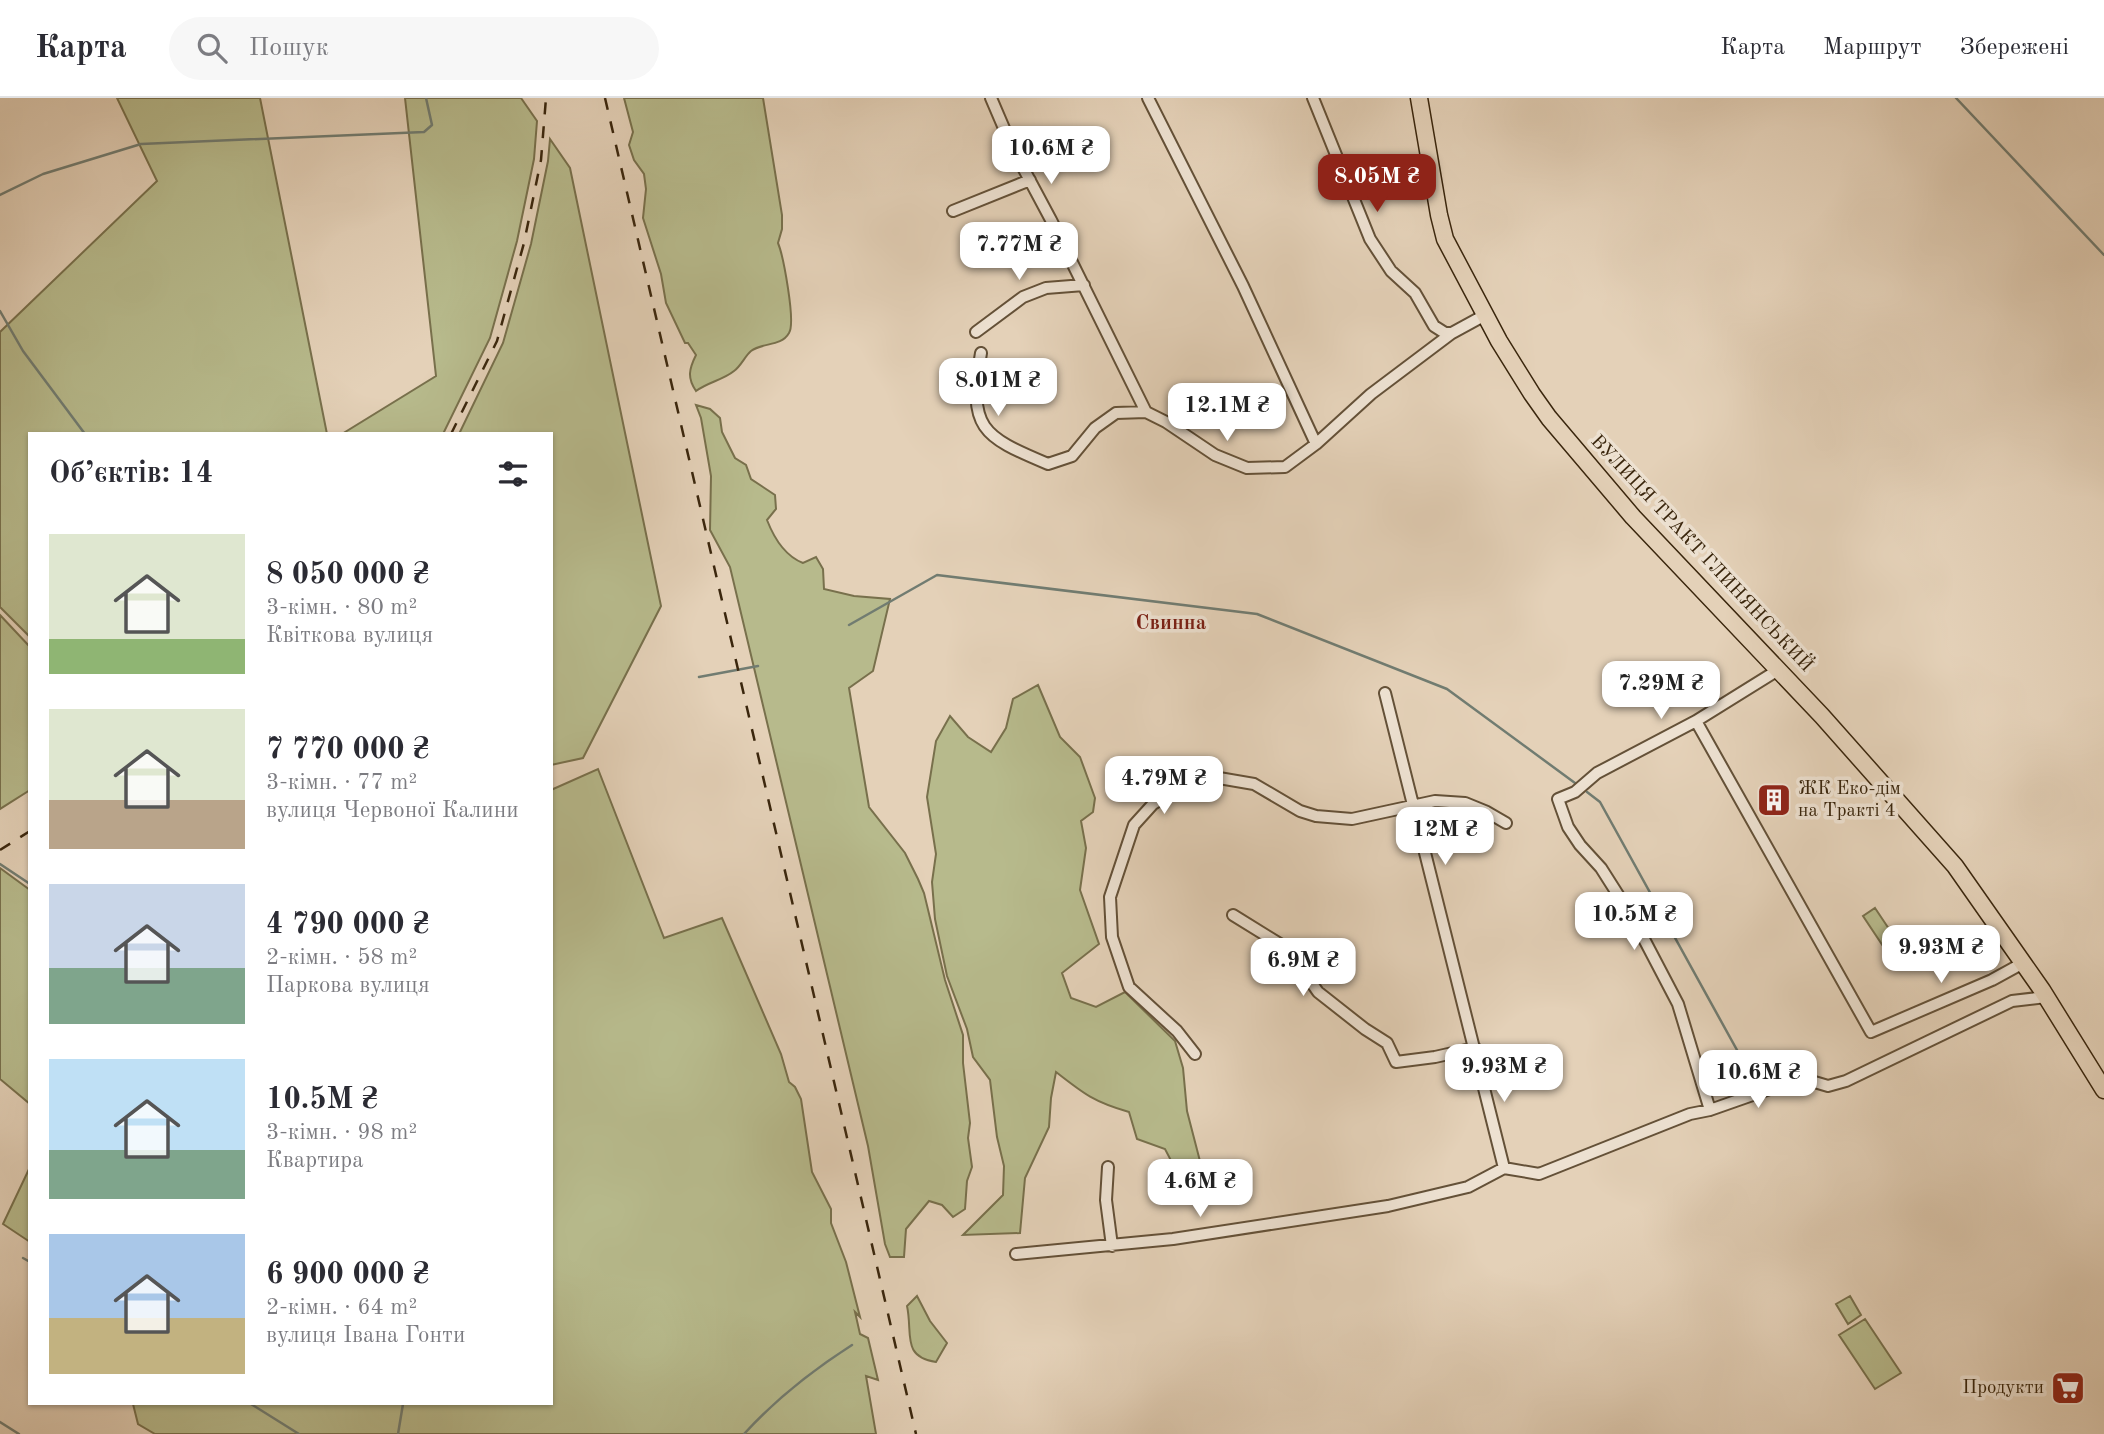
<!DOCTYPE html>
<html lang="uk">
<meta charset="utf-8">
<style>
body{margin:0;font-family:"Old Standard TT",serif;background:#f7f7f7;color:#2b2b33;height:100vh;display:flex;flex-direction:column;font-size:26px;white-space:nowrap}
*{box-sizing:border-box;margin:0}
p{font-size:23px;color:#7c7c81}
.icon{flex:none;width:38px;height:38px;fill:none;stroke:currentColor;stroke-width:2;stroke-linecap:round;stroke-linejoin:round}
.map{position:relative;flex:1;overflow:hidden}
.sheet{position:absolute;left:28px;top:334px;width:525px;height:973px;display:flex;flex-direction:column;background:#fff;border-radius:0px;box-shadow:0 2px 5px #0004}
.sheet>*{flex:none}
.price{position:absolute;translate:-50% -60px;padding:0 16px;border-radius:14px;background:#fff;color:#222;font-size:23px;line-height:46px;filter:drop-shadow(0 2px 4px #0008)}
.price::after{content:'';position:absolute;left:50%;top:42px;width:21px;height:16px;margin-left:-10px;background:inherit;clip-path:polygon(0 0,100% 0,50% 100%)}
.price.selected{background:#8f2418;color:#fff}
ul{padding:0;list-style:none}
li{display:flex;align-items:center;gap:21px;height:175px;padding:0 21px}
li span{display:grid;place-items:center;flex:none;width:196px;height:140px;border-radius:0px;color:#555}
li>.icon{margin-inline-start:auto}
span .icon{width:84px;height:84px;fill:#fffc;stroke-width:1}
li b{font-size:30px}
h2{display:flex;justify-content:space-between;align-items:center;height:84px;padding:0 21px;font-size:30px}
header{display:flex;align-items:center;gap:42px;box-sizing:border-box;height:98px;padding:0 35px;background:#fff;border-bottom:2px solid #e1e1e2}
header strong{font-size:33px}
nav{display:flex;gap:38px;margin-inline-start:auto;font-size:24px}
.search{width:490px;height:63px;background:#f7f7f7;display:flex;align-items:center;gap:18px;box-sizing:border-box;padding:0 24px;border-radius:38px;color:#7c7c81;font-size:26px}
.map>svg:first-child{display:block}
.green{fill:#b7ba8c;stroke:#78704c;stroke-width:2}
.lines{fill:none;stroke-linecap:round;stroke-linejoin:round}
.stream{stroke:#717c71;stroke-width:2.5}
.street-casing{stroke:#645138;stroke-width:14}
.primary-casing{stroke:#3a260d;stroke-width:19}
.street{stroke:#ede1d1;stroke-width:10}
.primary{stroke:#e4d1b8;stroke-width:16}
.rail{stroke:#3a260d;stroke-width:2.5;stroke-dasharray:12 12;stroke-linecap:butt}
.labels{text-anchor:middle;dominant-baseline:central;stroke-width:7;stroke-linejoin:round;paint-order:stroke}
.street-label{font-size:19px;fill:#3a260d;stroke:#ede1d1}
.poi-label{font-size:19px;fill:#3a260d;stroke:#ede1d1;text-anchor:start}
.neighbourhood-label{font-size:21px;font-weight:bold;fill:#7a1f14;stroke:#ede1d1}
</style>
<header>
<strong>Карта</strong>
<div class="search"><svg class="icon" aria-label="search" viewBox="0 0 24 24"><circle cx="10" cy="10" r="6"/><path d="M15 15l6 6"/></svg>Пошук</div>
<nav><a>Карта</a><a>Маршрут</a><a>Збережені</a></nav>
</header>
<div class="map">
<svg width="2104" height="1336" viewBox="0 0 2104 1336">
<rect width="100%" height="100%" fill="#e4d1b8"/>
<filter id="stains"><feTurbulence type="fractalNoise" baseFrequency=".00286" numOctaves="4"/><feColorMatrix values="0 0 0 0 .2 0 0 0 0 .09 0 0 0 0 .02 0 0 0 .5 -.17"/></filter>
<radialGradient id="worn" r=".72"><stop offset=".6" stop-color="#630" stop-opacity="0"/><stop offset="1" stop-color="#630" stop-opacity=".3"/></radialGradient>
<path class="green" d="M117,0H260L327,336H30V539L0,509V234L157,83Z
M405,0H521L537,23L534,61L517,143L490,240L443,336H342L436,278Z
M624,0H763L782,117V131L778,145C783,157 796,224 789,235C781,249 763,244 751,253C745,258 741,268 734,273C723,282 708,284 696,293C687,280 689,271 696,257L688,245H685L666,205L661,176L643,120L646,91L644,76L634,62L629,47L633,34Z
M550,41L570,70L661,508L583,660L551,667V336H459L503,245L531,146L548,63Z
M696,307L710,311L720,320L722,334L735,360L746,367L751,381L775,397L776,411L767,422C774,440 785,458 803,465L816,459L823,471L824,491L854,498L890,501L873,573L849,590L869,709L905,755L918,781L924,795L945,882L963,937V965L970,1025L968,1040L972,1069L967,1083L965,1111L953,1119L942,1107L929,1103L906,1131L904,1159H890L885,1146L868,1048L730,469L710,432L711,378L701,320Z
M0,517L30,549V692L0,711Z
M1038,587L1060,639L1080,659L1095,700L1093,714L1081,723L1086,750L1080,792L1099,846L1062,875L1071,900L1096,909L1125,894L1175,943L1183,970L1187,1013L1201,1067L1198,1095L1178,1076L1165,1051L1137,1041L1129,1014C1094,1004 1084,996 1056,974L1051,1000L1049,1029L1025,1080L1020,1135L963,1137L1003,1097L1004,1068L997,1039L990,982L973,959L967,931L947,878L935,821L932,784L936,756L927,699L936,643L950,618L968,639L991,654L1006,630L1013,601Z
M598,671L664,840L722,820L781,956L789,984L795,989L801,1001L812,1074L831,1111V1125L846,1164L860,1219L855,1214L860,1236L868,1240L878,1282L866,1278L876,1336H155L138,1326L133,1306H551V692Z
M0,770L30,792V1006L0,981Z
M1875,810L1905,855L1893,863L1863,818Z
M30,1069V1144L3,1126Z
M917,1198L930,1223L947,1245L936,1264C901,1259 913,1235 907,1208Z
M1850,1198L1861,1217L1848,1226L1836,1206Z
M1865,1221L1901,1275L1875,1291L1839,1237Z"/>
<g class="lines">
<path class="stream" d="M1956,0L2104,157
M0,97L43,76L141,46L424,34L432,27L426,0
M0,213L23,253L85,336
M849,527L937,477L1257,516L1447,591L1575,685
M699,579L758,568
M1587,694L1600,704L1753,981
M0,766L30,786
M23,1160L30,1164
M251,1306L299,1336
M0,1324L19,1336
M398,1336L403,1306
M744,1336C775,1302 813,1272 852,1247"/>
<g class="street-casing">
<path id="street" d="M991,0L1012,49L1051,122L1146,314
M1148,0L1243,188L1316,346
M1313,0L1370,141L1391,173L1415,195L1434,228L1445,235H1452
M953,113L1030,82
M976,234L1023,199L1046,190L1084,187
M981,255C968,330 981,338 1048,366L1072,358L1095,330L1116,315L1146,314L1166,324L1215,357L1247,370L1285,369L1316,346L1371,296L1452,235L1485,217
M1385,595L1504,1070
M1696,623L1871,934L1992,882L2023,865
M1233,817L1288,851L1318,894L1365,931L1387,945L1396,964L1435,959L1475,950
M1195,956L1177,933L1129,889L1112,839L1110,799L1134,727L1153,706L1183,687L1219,680L1254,686L1300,713L1316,718L1352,721L1435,703L1465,705L1487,714L1506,725
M1710,1012L1678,906L1634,822L1601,770L1580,747L1568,729L1558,701L1575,694L1597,675L1696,623L1778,572
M1108,1069L1106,1102L1112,1148
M1016,1156L1173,1141L1388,1108L1468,1089L1504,1070L1539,1076L1690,1016L1710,1012L1801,980L1828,988L1846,983L2012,903L2046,899"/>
</g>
<g class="primary-casing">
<path id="primary" d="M1419,0L1439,117L1445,141L1499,243L1532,296L1549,320L1633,419L1822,618L1955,768L2042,892L2104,992"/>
</g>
<use href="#street" class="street"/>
<use href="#primary" class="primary"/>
<path class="rail" d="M605,0L916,1336
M451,336L497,243L524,145L541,62L546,0
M0,752L30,733"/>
</g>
<defs>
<g id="building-square" transform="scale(1.75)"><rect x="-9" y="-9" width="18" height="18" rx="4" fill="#8f2418" stroke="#ede1d1"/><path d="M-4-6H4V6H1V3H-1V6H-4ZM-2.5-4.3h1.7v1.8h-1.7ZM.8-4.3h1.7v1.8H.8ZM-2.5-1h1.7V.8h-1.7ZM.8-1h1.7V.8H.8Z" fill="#fff"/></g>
<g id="supermarket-square" transform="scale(1.75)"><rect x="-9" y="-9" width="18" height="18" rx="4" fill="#8f2418" stroke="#ede1d1"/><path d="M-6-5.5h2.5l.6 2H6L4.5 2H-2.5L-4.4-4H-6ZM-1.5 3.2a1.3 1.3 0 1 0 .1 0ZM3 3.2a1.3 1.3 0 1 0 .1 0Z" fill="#fff"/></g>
</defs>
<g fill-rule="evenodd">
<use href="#building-square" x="1774" y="702"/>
<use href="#supermarket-square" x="2068" y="1290"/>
</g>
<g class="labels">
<g class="street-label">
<text transform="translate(1701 456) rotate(47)">ВУЛИЦЯ ТРАКТ ГЛИНЯНСЬКИЙ</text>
</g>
<g class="poi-label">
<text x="1798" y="691">ЖК Еко-дім<tspan x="1798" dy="22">на Тракті 4</tspan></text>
<text x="2044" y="1290" text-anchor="end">Продукти</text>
</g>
<g class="neighbourhood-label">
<text x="1171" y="525">Свинна</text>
</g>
</g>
<rect width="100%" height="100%" filter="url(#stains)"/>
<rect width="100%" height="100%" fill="url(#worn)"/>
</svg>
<b class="price" style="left:1051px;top:88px">10.6M ₴</b>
<b class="price selected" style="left:1377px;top:116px">8.05M ₴</b>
<b class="price" style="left:1019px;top:184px">7.77M ₴</b>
<b class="price" style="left:998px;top:320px">8.01M ₴</b>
<b class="price" style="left:1227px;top:345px">12.1M ₴</b>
<b class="price" style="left:1661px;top:623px">7.29M ₴</b>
<b class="price" style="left:1164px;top:718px">4.79M ₴</b>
<b class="price" style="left:1445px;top:769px">12M ₴</b>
<b class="price" style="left:1634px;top:854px">10.5M ₴</b>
<b class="price" style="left:1941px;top:887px">9.93M ₴</b>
<b class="price" style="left:1303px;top:900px">6.9M ₴</b>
<b class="price" style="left:1504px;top:1006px">9.93M ₴</b>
<b class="price" style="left:1758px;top:1012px">10.6M ₴</b>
<b class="price" style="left:1200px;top:1121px">4.6M ₴</b>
<section class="sheet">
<h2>Об’єктів: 14<svg class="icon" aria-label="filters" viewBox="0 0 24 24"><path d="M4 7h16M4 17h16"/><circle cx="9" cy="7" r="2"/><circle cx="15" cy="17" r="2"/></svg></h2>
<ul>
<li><span style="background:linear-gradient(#dfe7d0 75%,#8fb573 0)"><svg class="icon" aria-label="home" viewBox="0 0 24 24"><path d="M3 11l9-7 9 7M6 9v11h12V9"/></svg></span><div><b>8 050 000 ₴</b><p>3-кімн. · 80 m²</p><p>Квіткова вулиця</p></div></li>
<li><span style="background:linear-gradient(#dfe7d0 65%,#b9a48a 0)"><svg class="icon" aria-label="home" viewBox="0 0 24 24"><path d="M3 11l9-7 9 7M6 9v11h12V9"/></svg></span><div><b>7 770 000 ₴</b><p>3-кімн. · 77 m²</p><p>вулиця Червоної Калини</p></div></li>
<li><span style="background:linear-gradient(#c9d6e8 60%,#7fa58c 0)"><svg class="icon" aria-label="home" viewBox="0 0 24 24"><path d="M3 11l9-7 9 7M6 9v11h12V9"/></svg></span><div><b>4 790 000 ₴</b><p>2-кімн. · 58 m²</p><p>Паркова вулиця</p></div></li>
<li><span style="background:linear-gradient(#bfe0f5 65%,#7fa58c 0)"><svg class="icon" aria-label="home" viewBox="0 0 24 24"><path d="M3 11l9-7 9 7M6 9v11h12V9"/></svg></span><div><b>10.5M ₴</b><p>3-кімн. · 98 m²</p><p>Квартира</p></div></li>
<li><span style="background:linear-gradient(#a9c7e8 60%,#c2b280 0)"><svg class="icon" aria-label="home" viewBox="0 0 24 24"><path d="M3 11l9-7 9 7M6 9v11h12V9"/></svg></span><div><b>6 900 000 ₴</b><p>2-кімн. · 64 m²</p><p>вулиця Івана Гонти</p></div></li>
</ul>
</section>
</div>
